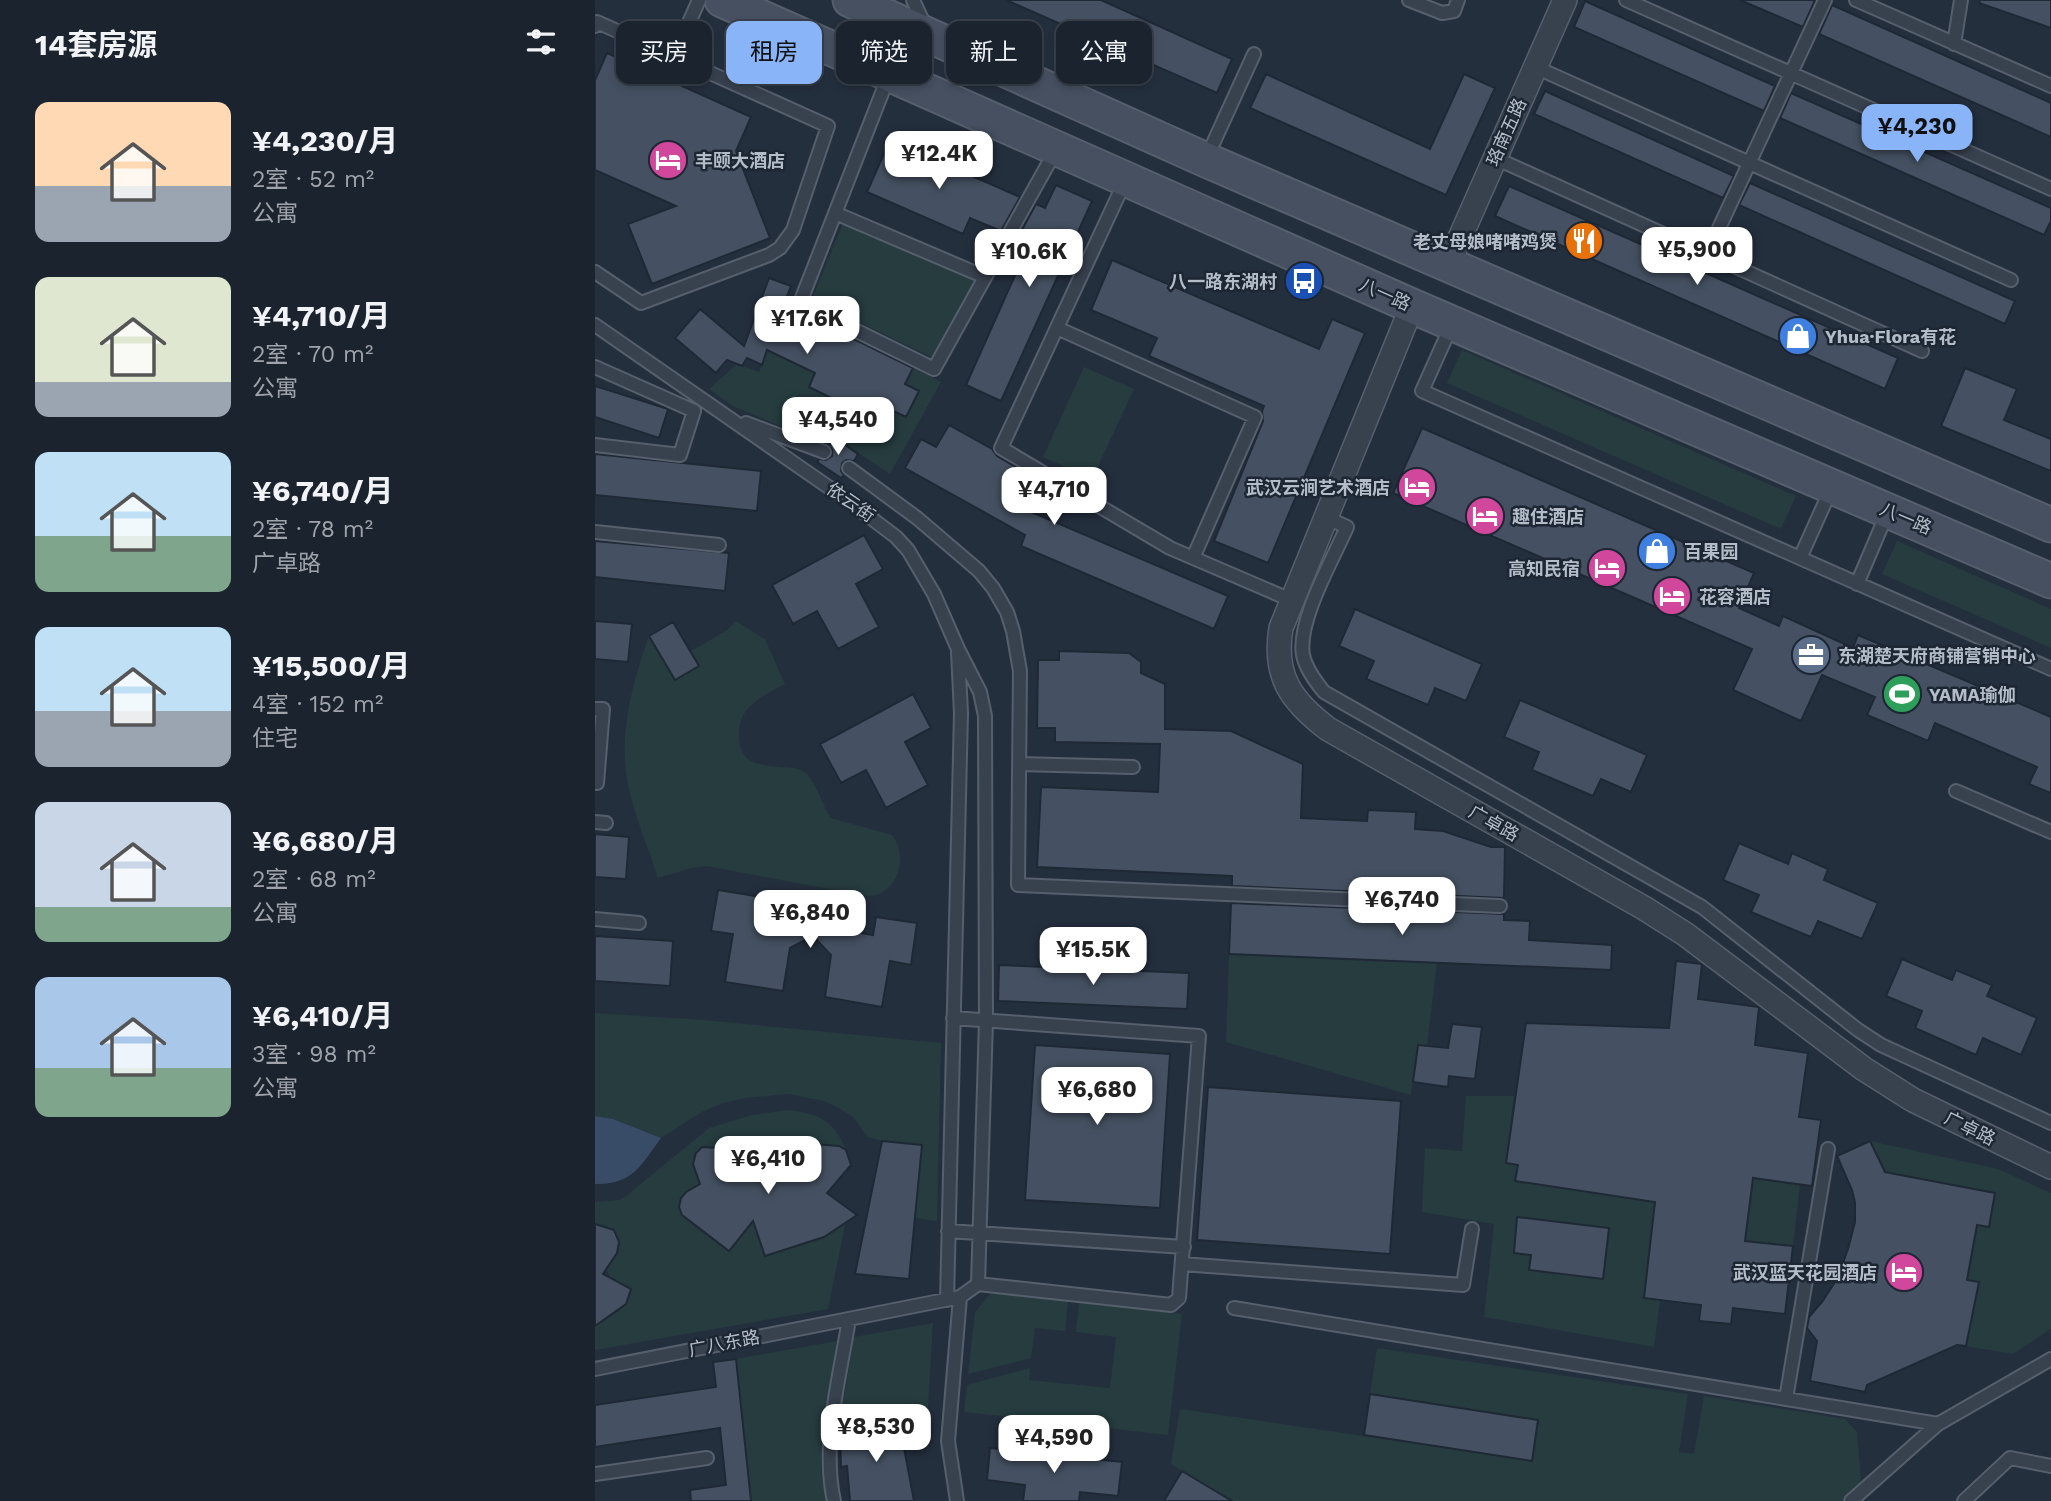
<!DOCTYPE html>
<html lang="zh">
<meta charset="utf-8">
<style>
body{margin:0;font-family:"Work Sans","Noto Sans SC",sans-serif;background:#282f3a;color:#f1f3f6;height:100vh;display:flex;flex-direction:column;font-size:26px;white-space:nowrap}
*{box-sizing:border-box;margin:0}
p{font-size:23px;color:#a0a4aa}
.icon{flex:none;width:38px;height:38px;fill:none;stroke:currentColor;stroke-width:2;stroke-linecap:round;stroke-linejoin:round}
.map{position:relative;flex:1;overflow:hidden}
.details{display:flex;flex-direction:column;background:#1b232e;width:595px}
.details>*{flex:none}
.guide{position:absolute;left:21px;top:21px;width:665px;height:63px;display:flex;gap:14px}
.price{position:absolute;translate:-50% -60px;padding:0 16px;border-radius:14px;background:#fff;color:#222;font-size:23px;line-height:46px;filter:drop-shadow(0 2px 4px #0008)}
.price::after{content:'';position:absolute;left:50%;top:42px;width:21px;height:16px;margin-left:-10px;background:inherit;clip-path:polygon(0 0,100% 0,50% 100%)}
.price.current{background:#8ab4f8;color:#111}
ul{padding:0;list-style:none}
li{display:flex;align-items:center;gap:21px;height:175px;padding:0 35px}
li span{display:grid;place-items:center;flex:none;width:196px;height:140px;border-radius:14px;color:#555}
li>.icon{margin-inline-start:auto}
span .icon{width:84px;height:84px;fill:#fffc;stroke-width:1}
li b{font-size:30px}
h2{display:flex;justify-content:space-between;align-items:center;height:84px;padding:0 35px;font-size:30px}
.chip{padding:0 24px;border-radius:14px;background:#1b232e;box-shadow:0 4px 10px #0003,0 0 0 2px #39404a;font-size:24px;line-height:63px}
.chip.current{background:#8ab4f8;color:#111}
main{display:flex;flex:1;min-height:0}
.map>svg:first-child{display:block}
.green{fill:#263c3f;fill-rule:evenodd}
.water{fill:#394c67}
.building{fill:#455162;stroke:#1f2835;stroke-width:2}
.lines{fill:none;stroke-linecap:round;stroke-linejoin:round}
.service-casing{stroke:#565f6c;stroke-width:16}
.minor-casing{stroke:#565f6c;stroke-width:26}
.secondary-casing{stroke:#565f6c;stroke-width:37}
.service{stroke:#38414e;stroke-width:12}
.minor{stroke:#38414e;stroke-width:23}
.secondary{stroke:#465061;stroke-width:33}
.labels{text-anchor:middle;dominant-baseline:central;stroke-width:5;stroke-linejoin:round;paint-order:stroke}
.street-label{font-size:18px;fill:#b4bcc9;stroke:#1d2633}
.poi-label{font-size:18px;font-weight:bold;fill:#b4bcc9;stroke:#1d2633;text-anchor:start}
</style>
<main>
<section class="details">
<h2>14套房源<svg class="icon" aria-label="filters" viewBox="0 0 24 24"><path d="M4 7h16M4 17h16"/><circle cx="9" cy="7" r="2"/><circle cx="15" cy="17" r="2"/></svg></h2>
<ul>
<li><span style="background:linear-gradient(#ffd9b3 60%,#9aa5b1 0)"><svg class="icon" aria-label="home" viewBox="0 0 24 24"><path d="M3 11l9-7 9 7M6 9v11h12V9"/></svg></span><div><b>¥4,230/月</b><p>2室 · 52 m²</p><p>公寓</p></div></li>
<li><span style="background:linear-gradient(#dfe7d0 75%,#9aa5b1 0)"><svg class="icon" aria-label="home" viewBox="0 0 24 24"><path d="M3 11l9-7 9 7M6 9v11h12V9"/></svg></span><div><b>¥4,710/月</b><p>2室 · 70 m²</p><p>公寓</p></div></li>
<li><span style="background:linear-gradient(#bfe0f5 60%,#7fa58c 0)"><svg class="icon" aria-label="home" viewBox="0 0 24 24"><path d="M3 11l9-7 9 7M6 9v11h12V9"/></svg></span><div><b>¥6,740/月</b><p>2室 · 78 m²</p><p>广卓路</p></div></li>
<li><span style="background:linear-gradient(#bfe0f5 60%,#9aa5b1 0)"><svg class="icon" aria-label="home" viewBox="0 0 24 24"><path d="M3 11l9-7 9 7M6 9v11h12V9"/></svg></span><div><b>¥15,500/月</b><p>4室 · 152 m²</p><p>住宅</p></div></li>
<li><span style="background:linear-gradient(#c9d6e8 75%,#7fa58c 0)"><svg class="icon" aria-label="home" viewBox="0 0 24 24"><path d="M3 11l9-7 9 7M6 9v11h12V9"/></svg></span><div><b>¥6,680/月</b><p>2室 · 68 m²</p><p>公寓</p></div></li>
<li><span style="background:linear-gradient(#a9c7e8 65%,#7fa58c 0)"><svg class="icon" aria-label="home" viewBox="0 0 24 24"><path d="M3 11l9-7 9 7M6 9v11h12V9"/></svg></span><div><b>¥6,410/月</b><p>3室 · 98 m²</p><p>公寓</p></div></li>
</ul>
</section>
<div class="map">
<svg width="1456" height="1501" viewBox="0 0 1456 1501">
<rect width="100%" height="100%" fill="#242f3e"/>
<path class="green" d="M248,223L380,280L336,357L217,299Z
M189,306L222,321L214,338L200,331L188,357L220,373L214,387L270,414L277,401L310,417L323,391L310,384L318,368L346,382L295,474L239,437L233,446L138,406L114,389L142,364L164,372Z
M867,350L1201,496L1186,529L852,383Z
M489,367L539,389L497,479L448,457Z
M1302,541L1456,609V648L1287,574Z
M141,621L170,639L190,684C170,695 145,705 144,732C141,782 197,757 213,775C223,787 227,805 236,818L297,835C314,856 303,897 272,896L111,866L96,868L63,878C53,846 38,813 32,780C24,733 38,680 54,636L80,680L104,666L95,652L132,630Z
M634,954L842,962L832,1046L823,1045L816,1095L631,1042Z
M0,1013L109,1020L346,1043L342,1221L319,1218L326,1145L287,1141L273,1137L258,1117L242,1107L229,1101L193,1094L150,1098L128,1103L107,1112L66,1138L18,1119L0,1116Z
M871,1096H919L916,1117L948,1122L915,1134L911,1163L923,1165L921,1181L1153,1215L1158,1178L1205,1184L1198,1246L1057,1230L1049,1298L1065,1300L1059,1347L889,1317L899,1224L827,1212L830,1148L867,1151ZM923,1217L1007,1279L934,1270L936,1255L919,1253Z
M192,1110C223,1113 239,1120 251,1150C242,1145 208,1141 199,1145C192,1149 188,1156 183,1162L149,1158L127,1145L123,1150L107,1147L101,1153L98,1164L106,1182L102,1188L88,1194C85,1200 83,1205 85,1211C89,1222 123,1242 134,1250L144,1225L175,1212L172,1238L164,1240L170,1256L229,1237L252,1215L233,1309L0,1350V1323C15,1317 33,1309 36,1292L31,1285L16,1279L11,1268C20,1255 28,1245 19,1230L8,1226L0,1227V1202L24,1200L31,1196L114,1128L157,1115Z
M1275,1141L1403,1169L1456,1193V1329L1418,1354L1371,1346L1383,1283L1372,1280L1382,1225L1394,1227L1400,1193L1290,1172Z
M397,1292L473,1301L470,1331L440,1328L436,1358L373,1374L380,1312Z
M484,1302L587,1314L573,1435L369,1412L372,1385L435,1368L434,1380L515,1388L521,1337L481,1332Z
M338,1323L332,1421L244,1427L259,1337Z
M242,1341L226,1452V1471L232,1501H156L141,1359Z
M782,1348L1093,1394L1084,1452L1099,1454L1109,1396L1250,1419L1262,1432L1266,1484L1246,1501H637L576,1464L585,1409L937,1461L942,1420L775,1394Z"/>
<path class="water" d="M0,1116L18,1119L66,1138C45,1166 39,1184 0,1184Z"/>
<path class="building" d="M411,0H506L637,59L622,93Z
M1145,0H1220L1208,27Z
M1385,0H1456V28L1384,3Z
M990,1L1180,86L1169,111L979,27Z
M1237,5L1456,103V137L1224,34Z
M12,53L50,70L56,56L92,72L87,86L156,117L141,151L175,238L57,284L33,224L81,206L0,170V80Z
M671,74L835,149L869,74L900,88L851,195L655,108Z
M950,91L1139,176L1128,198L939,114Z
M1196,93L1456,208V221L1449,235L1185,118Z
M295,140L425,197L406,231L375,218L368,234L272,192Z
M1155,183L1420,301L1410,324L1144,205Z
M461,185L497,201L406,401L371,385L434,244L422,239L441,204L450,208Z
M914,186L1303,358L1290,389L900,216Z
M517,260L724,349L737,319L770,333L673,563L619,541L668,421L667,411L669,406L554,356L562,338L496,310Z
M174,278L196,286L182,322L214,338L222,321L318,368L310,384L324,391L311,417L277,401L270,415L214,387L220,373L172,350L167,365L152,358L147,366L132,360L121,373L80,338L105,309L149,346Z
M1370,368L1422,389L1409,420L1456,439V471L1346,426Z
M0,386L73,409L64,438L0,417Z
M354,425L397,449L402,456L436,476L420,505L633,596L619,629L426,546L430,535L310,468L326,439L341,447Z
M827,428L1159,573L1144,608L1184,626L1188,616L1258,648L1263,635L1456,717V793L1434,784L1442,767L1340,723L1333,741L1272,715L1280,697L1227,675L1206,721L1138,690L1157,649L798,493Z
M239,437L263,454L259,461L251,460L247,463L246,471L249,475L246,478L222,462L224,459L231,460L237,456V450L234,445Z
M0,454L166,471L162,511L0,495Z
M269,535L288,569L261,584L284,627L243,649L222,611L198,624L177,585Z
M0,541L134,553L130,591L0,577Z
M760,609L887,664L871,701L840,688L833,705L771,679L779,661L744,646Z
M0,621L37,624L33,662L0,659Z
M78,622L104,666L80,680L54,636Z
M464,651L534,653L546,662V673L570,684V729L636,731L708,764L706,818L772,821L773,810L821,812L820,829L848,831L896,847H910L909,898L637,886V876L442,867L446,787L563,792L565,744L460,742V728H442L443,660H464Z
M318,694L336,728L310,742L333,785L291,808L271,770L246,783L225,744Z
M925,700L1052,755L1036,792L1006,779L998,796L937,770L944,752L909,737Z
M0,834L34,837L31,879L0,877Z
M1144,843L1193,864L1197,853L1233,869L1229,880L1283,903L1267,939L1223,921L1216,937L1156,912L1164,895L1128,880Z
M123,890L167,897L164,916L278,935L281,917L322,923L316,965L295,961L287,1007L230,997L236,955L218,936L195,948L188,991L130,982L138,934L116,931Z
M636,903L909,914V920L935,921L934,940L1017,945L1016,970L634,954Z
M0,936L78,941L75,986L0,981Z
M1307,959L1357,980L1361,970L1397,985L1392,996L1442,1018L1426,1055L1388,1038L1381,1055L1320,1028L1327,1011L1291,996Z
M1081,961L1107,964L1103,999L1164,1007L1160,1045L1213,1053L1204,1117L1226,1120L1217,1186L1158,1178L1150,1241L1198,1246L1190,1314L1138,1308L1136,1324L1104,1321L1106,1305L1049,1298L1060,1202L920,1181L923,1165L911,1163L931,1023L1074,1028Z
M404,965L594,973L592,1009L403,1001Z
M857,1024L887,1027L880,1079L854,1076L853,1087L818,1082L823,1045L853,1048Z
M440,1045L575,1054L565,1208L430,1200Z
M613,1087L806,1101L795,1254L602,1240Z
M287,1141L327,1145L314,1279L260,1274Z
M1275,1141L1290,1172L1400,1193L1394,1227L1382,1225L1372,1280L1384,1282L1371,1346L1362,1345L1272,1385L1270,1392L1215,1381L1222,1341L1212,1328L1214,1317L1227,1302L1242,1279L1253,1249L1260,1222V1202L1257,1190L1242,1156Z
M205,1143L244,1146L251,1150L256,1165L232,1193L262,1215L229,1237L170,1256L158,1221L134,1251L87,1215L84,1207L86,1198L91,1192L105,1184L98,1164L101,1153L107,1147L125,1148L127,1145L149,1158L184,1162L194,1149Z
M922,1217L1014,1228L1008,1279L934,1270L936,1255L919,1253Z
M0,1224L19,1230L24,1242L22,1253L8,1274L36,1289L31,1304L0,1326Z
M141,1359L156,1501H96L95,1490L131,1485L125,1428L0,1447V1405L121,1387L118,1362Z
M775,1394L943,1420L937,1461L769,1435Z
M299,1424L300,1438L307,1437L319,1501H255L252,1466L246,1467L245,1438L251,1439V1426Z
M395,1448L527,1462L523,1496L485,1492L484,1501H428L430,1485L392,1480Z
M587,1471L637,1501H569Z"/>
<g class="lines">
<g class="service-casing">
<path id="service" d="M318,0L330,26
M814,0L847,13L859,11L863,0
M1031,0L1456,189
M1261,0L1456,86
M0,26L2,22L233,126L198,230L185,248L174,255L46,303L0,272
M1359,44L1366,0
M79,56L104,0
M940,67L1416,280
M294,75L205,303L339,369L462,148
M900,158L1327,351
M611,159L659,54
M531,179L406,448L575,548L696,600
M240,213L390,277
M1112,254L1230,0
M857,324L827,391L1456,669
M0,325L255,502L301,537L313,550L339,594L363,649L385,692L390,716L391,1021L383,1284
M462,328L660,417L598,558
M0,367L99,411L85,455L0,445
M151,423L229,452
M254,468L322,518L384,571L398,588L412,612L418,631L425,671L423,885L905,906
M730,517L752,527C738,559 702,621 708,655C711,669 720,681 729,692L1107,907L1263,1030L1286,1045L1456,1123
M0,532L124,545
M1205,558L1237,487
M1262,584L1293,511
M0,709H8L2,783H0
M424,764L538,767
M1361,791L1456,832
M0,822L11,823
M0,919L44,923
M353,1231L589,1247
M587,1264L868,1285L877,1229
M352,1300L366,713L363,652
M639,1308L1343,1424
M0,1369L365,1297L383,1284L576,1305L584,1298L604,1036L358,1018
M1191,1399L1233,1149
M0,1474L112,1458
M239,1501C226,1443 245,1377 254,1319
M362,1501L353,1441L365,1297
M1256,1501L1343,1424L1456,1359
M1369,1501L1415,1458L1456,1466"/>
</g>
<g class="minor-casing">
<path id="minor" d="M853,265L970,0
M817,306L686,628C678,676 696,701 733,729L1049,908L1090,934L1269,1069L1318,1100L1456,1167"/>
</g>
<g class="secondary-casing">
<path id="secondary" d="M127,0L817,306L1456,581
M255,0L611,160L1456,525"/>
</g>
<use href="#service" class="service"/>
<use href="#minor" class="minor"/>
<use href="#secondary" class="secondary"/>
</g>
<defs>
<g id="hotel-disc" transform="scale(2.0125)"><circle r="9.5" fill="#d1479c" stroke="#1d2633"/><path d="M-6-4.5h1.5V1H6V5H4.5V3h-9V5H-6ZM-4 0a1.8 1.8 0 1 1 3.6 0ZM.5 0V-2.5h3Q6-2.5 6 0Z" fill="#fff"/></g>
<g id="restaurant-disc" transform="scale(2.0125)"><circle r="9.5" fill="#e8710a" stroke="#1d2633"/><path d="M-5-6h1v4h1v-4h1v4h1v-4h1v5L-1.5 .5V6h-2V.5L-5-1ZM5-6V6H3V1.5H1.5Q1.5-4 5-6Z" fill="#fff"/></g>
<g id="bus-disc" transform="scale(2.0125)"><circle r="9.5" fill="#1a4fb4" stroke="#1d2633"/><path d="M-5-6H5V4H4V6H2V4H-2V6H-4V4H-5ZM-3.5-4V0h7V-4ZM-3.5 1.2v1.5H-2V1.2ZM2 1.2v1.5H3.5V1.2Z" fill="#fff"/></g>
<g id="shop-disc" transform="scale(2.0125)"><circle r="9.5" fill="#3f7fe0" stroke="#1d2633"/><path d="M-5-2.5h2.3a2.7 3.5 0 0 1 5.4 0H5L5.5 6h-11ZM-1.5-2.5h3a1.5 2.3 0 0 0-3 0Z" fill="#fff"/></g>
<g id="office-disc" transform="scale(2.0125)"><circle r="9.5" fill="#5c6f8a" stroke="#1d2633"/><path d="M-6-3h4V-5.5h4V-3h4V5H-6ZM-1-4.5V-3h2v-1.5ZM-6 0V1H6V0Z" fill="#fff"/></g>
<g id="stadium-disc" transform="scale(2.0125)"><circle r="9.5" fill="#2e9e5b" stroke="#1d2633"/><path d="M0-5a6.5 5 0 1 0 0 10a6.5 5 0 1 0 0-10ZM-3.5-1.8h7v3.6h-7Z" fill="#fff"/></g>
</defs>
<g fill-rule="evenodd">
<use href="#hotel-disc" x="73" y="160"/>
<use href="#restaurant-disc" x="989" y="241"/>
<use href="#bus-disc" x="709" y="281"/>
<use href="#shop-disc" x="1203" y="336"/>
<use href="#hotel-disc" x="822" y="487"/>
<use href="#hotel-disc" x="890" y="516"/>
<use href="#shop-disc" x="1062" y="551"/>
<use href="#hotel-disc" x="1012" y="568"/>
<use href="#hotel-disc" x="1077" y="596"/>
<use href="#office-disc" x="1216" y="655"/>
<use href="#stadium-disc" x="1307" y="694"/>
<use href="#hotel-disc" x="1309" y="1272"/>
</g>
<g class="labels">
<g class="street-label">
<text transform="translate(911 132) rotate(-66)">珞南五路</text>
<text transform="translate(790 294) rotate(24)">八一路</text>
<text transform="translate(256 502) rotate(35)">依云街</text>
<text transform="translate(1311 518) rotate(23)">八一路</text>
<text transform="translate(899 823) rotate(29)">广卓路</text>
<text transform="translate(1375 1128) rotate(26)">广卓路</text>
<text transform="translate(129 1343) rotate(-11)">广八东路</text>
</g>
<g class="poi-label">
<text x="100" y="160">丰颐大酒店</text>
<text x="962" y="241" text-anchor="end">老丈母娘啫啫鸡煲</text>
<text x="682" y="281" text-anchor="end">八一路东湖村</text>
<text x="1230" y="336">Yhua·Flora有花</text>
<text x="795" y="487" text-anchor="end">武汉云涧艺术酒店</text>
<text x="917" y="516">趣住酒店</text>
<text x="1089" y="551">百果园</text>
<text x="985" y="568" text-anchor="end">高知民宿</text>
<text x="1104" y="596">花容酒店</text>
<text x="1243" y="655">东湖楚天府商铺营销中心</text>
<text x="1334" y="694">YAMA瑜伽</text>
<text x="1282" y="1272" text-anchor="end">武汉蓝天花园酒店</text>
</g>
</g>
</svg>
<b class="price current" style="left:1322px;top:164px">¥4,230</b>
<b class="price" style="left:344px;top:191px">¥12.4K</b>
<b class="price" style="left:1102px;top:287px">¥5,900</b>
<b class="price" style="left:434px;top:289px">¥10.6K</b>
<b class="price" style="left:212px;top:356px">¥17.6K</b>
<b class="price" style="left:243px;top:457px">¥4,540</b>
<b class="price" style="left:459px;top:527px">¥4,710</b>
<b class="price" style="left:807px;top:937px">¥6,740</b>
<b class="price" style="left:215px;top:950px">¥6,840</b>
<b class="price" style="left:498px;top:987px">¥15.5K</b>
<b class="price" style="left:502px;top:1127px">¥6,680</b>
<b class="price" style="left:173px;top:1196px">¥6,410</b>
<b class="price" style="left:281px;top:1464px">¥8,530</b>
<b class="price" style="left:459px;top:1475px">¥4,590</b>
<div class="guide">
<a class="chip">买房</a>
<a class="chip current">租房</a>
<a class="chip">筛选</a>
<a class="chip">新上</a>
<a class="chip">公寓</a>
</div>
</div>
</main>
